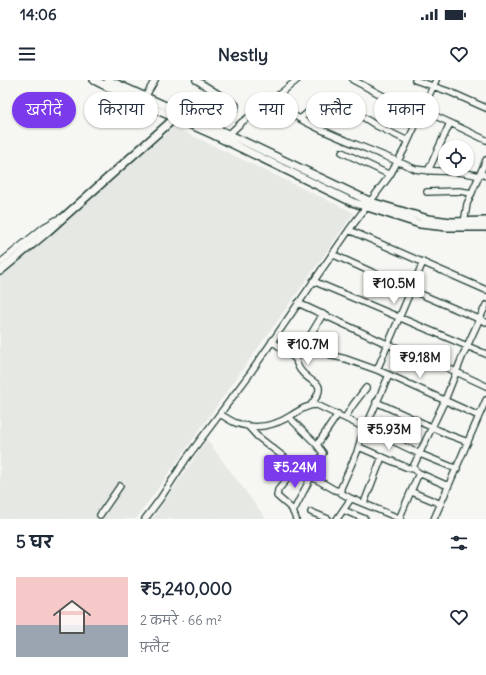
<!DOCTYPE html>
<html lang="hi">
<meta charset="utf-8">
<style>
body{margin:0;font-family:Delius,"Playpen Sans Deva",sans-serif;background:#f6f6f7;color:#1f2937;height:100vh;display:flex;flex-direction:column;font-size:15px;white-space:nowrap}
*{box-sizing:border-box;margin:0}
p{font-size:13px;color:#747a83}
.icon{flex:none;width:22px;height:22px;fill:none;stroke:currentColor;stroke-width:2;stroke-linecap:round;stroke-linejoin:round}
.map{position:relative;height:439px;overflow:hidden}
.panel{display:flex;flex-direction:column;background:#fff;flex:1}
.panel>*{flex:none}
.banner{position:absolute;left:12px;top:12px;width:462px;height:36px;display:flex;gap:8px}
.buttons{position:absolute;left:438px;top:60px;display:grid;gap:8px}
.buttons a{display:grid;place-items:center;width:36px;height:36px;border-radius:50%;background:#fff;box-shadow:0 1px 3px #0004;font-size:20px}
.price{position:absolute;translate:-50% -34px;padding:0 9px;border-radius:4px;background:#fff;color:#222;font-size:13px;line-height:26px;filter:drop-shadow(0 1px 2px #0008)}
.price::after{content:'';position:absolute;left:50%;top:24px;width:12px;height:9px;margin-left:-6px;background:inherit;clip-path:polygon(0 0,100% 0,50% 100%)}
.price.selected{background:#7c3aed;color:#fff}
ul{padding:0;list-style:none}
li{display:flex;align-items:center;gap:12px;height:100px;padding:0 16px}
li+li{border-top:1px solid #e0e1e3}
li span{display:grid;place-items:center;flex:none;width:112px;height:80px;border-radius:0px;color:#555}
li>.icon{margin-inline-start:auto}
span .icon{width:48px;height:48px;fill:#fffc;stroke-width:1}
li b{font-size:17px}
h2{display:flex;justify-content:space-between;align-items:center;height:48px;padding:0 16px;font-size:17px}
.chip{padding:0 14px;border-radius:18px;background:#fff;box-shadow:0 1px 3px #0004;font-size:14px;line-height:36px}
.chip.selected{background:#7c3aed;color:#fff}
.status{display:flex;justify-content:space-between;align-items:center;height:28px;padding:0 20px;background:#fff;direction:ltr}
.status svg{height:11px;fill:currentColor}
header{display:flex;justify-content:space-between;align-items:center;height:52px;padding:0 16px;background:#fff;font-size:18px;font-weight:800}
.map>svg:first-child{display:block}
.built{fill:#e6e8e4}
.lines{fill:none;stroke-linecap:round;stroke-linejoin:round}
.minor-casing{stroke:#1f3d34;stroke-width:8}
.major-casing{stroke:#1f3d34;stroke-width:10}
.minor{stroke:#f6f6f2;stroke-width:5.5}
.major{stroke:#f6f6f2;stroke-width:7}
</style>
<div class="status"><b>14:06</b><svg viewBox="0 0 49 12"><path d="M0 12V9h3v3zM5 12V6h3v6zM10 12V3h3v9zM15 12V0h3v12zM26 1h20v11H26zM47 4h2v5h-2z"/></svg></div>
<header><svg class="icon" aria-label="menu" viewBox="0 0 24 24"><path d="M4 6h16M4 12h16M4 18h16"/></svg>Nestly<svg class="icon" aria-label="heart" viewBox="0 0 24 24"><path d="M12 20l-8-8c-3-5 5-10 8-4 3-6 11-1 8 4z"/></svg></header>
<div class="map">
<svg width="486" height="439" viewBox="0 0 486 439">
<rect width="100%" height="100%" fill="#f6f6f2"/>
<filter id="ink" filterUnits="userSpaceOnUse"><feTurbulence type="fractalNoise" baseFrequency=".025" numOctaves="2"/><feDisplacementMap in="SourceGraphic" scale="8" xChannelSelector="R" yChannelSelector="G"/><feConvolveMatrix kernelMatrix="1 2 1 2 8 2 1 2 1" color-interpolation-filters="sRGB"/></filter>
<g filter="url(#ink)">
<path class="built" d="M174,47L354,133L136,439H0V194Z
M207,360L266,439H152Z"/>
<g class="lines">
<g class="minor-casing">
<path id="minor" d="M196,0L236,25L235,29L215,48
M353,0L393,21L423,30L486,60
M415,0L450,12L486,28
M144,19L155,0
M271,21C314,52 367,67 415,89C437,93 458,89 479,96
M300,39L324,19L355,32L377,46L408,61
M226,57L242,42L271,21L297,0
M342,72L390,95
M428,91L450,43
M480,93L486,96
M427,112L459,111L472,113
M464,144L467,124L486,80
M349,150L486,210
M332,174L411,210L486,242
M0,183L44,147L60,138
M313,201L486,274
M298,223L387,264L437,283L486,306
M272,261L296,279
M307,261L333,276L346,279L377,290
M389,295L479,336
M376,322L449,355L468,362
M311,325C315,319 322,311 318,305C308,298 297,291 296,279L323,234
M220,334C225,337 231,341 236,343C255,350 275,346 292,335C300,330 307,325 317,325L420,374L457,389
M289,337L317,365L323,373C321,381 312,386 312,395L314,398L335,410L340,411
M345,338L353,325L366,308
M247,345L257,356L294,385L295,388L294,391L278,410L277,416L292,429L296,439
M317,365L338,334
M359,367L408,388L414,389
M448,406L419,393L414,389V385L445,320L463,275L486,225
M412,412L441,424
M350,418L401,439
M364,423L382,377
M343,430L365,439
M293,432L312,395
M311,432L328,439
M100,435L120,406
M145,439L160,419L186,379L249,295L349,150L390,95L404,70L436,0
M337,439L350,420V418L341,413V408L357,372L361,358L389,295L377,290L423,182
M399,439L419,393
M434,439L486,320"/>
</g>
<g class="major-casing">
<path id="major" d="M94,0L141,23L212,54L352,122L420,144L447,147H486
M108,0L228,54L371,122L428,139L451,142L486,141
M0,191L46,153L177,36"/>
</g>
<use href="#minor" class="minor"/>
<use href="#major" class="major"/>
</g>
</g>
</svg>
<div class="buttons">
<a><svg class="icon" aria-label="locate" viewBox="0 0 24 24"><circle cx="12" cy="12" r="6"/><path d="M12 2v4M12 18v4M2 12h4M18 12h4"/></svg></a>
</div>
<b class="price" style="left:394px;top:225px">₹10.5M</b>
<b class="price" style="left:308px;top:286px">₹10.7M</b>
<b class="price" style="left:420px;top:299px">₹9.18M</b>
<b class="price" style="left:389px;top:371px">₹5.93M</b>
<b class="price selected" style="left:295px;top:409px">₹5.24M</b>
<div class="banner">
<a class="chip selected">खरीदें</a>
<a class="chip">किराया</a>
<a class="chip">फ़िल्टर</a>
<a class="chip">नया</a>
<a class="chip">फ़्लैट</a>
<a class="chip">मकान</a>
</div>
</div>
<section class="panel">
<h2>5 घर<svg class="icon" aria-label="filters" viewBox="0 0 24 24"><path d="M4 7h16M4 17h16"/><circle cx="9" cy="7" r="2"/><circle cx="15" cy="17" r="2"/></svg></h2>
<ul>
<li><span style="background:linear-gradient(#f6c9c9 60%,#9aa5b1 0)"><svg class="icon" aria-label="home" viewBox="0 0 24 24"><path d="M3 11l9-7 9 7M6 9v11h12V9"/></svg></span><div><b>₹5,240,000</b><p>2 कमरे · 66 m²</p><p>फ़्लैट</p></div><svg class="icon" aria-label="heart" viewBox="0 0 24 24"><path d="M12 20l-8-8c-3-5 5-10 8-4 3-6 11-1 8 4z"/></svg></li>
</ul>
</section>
